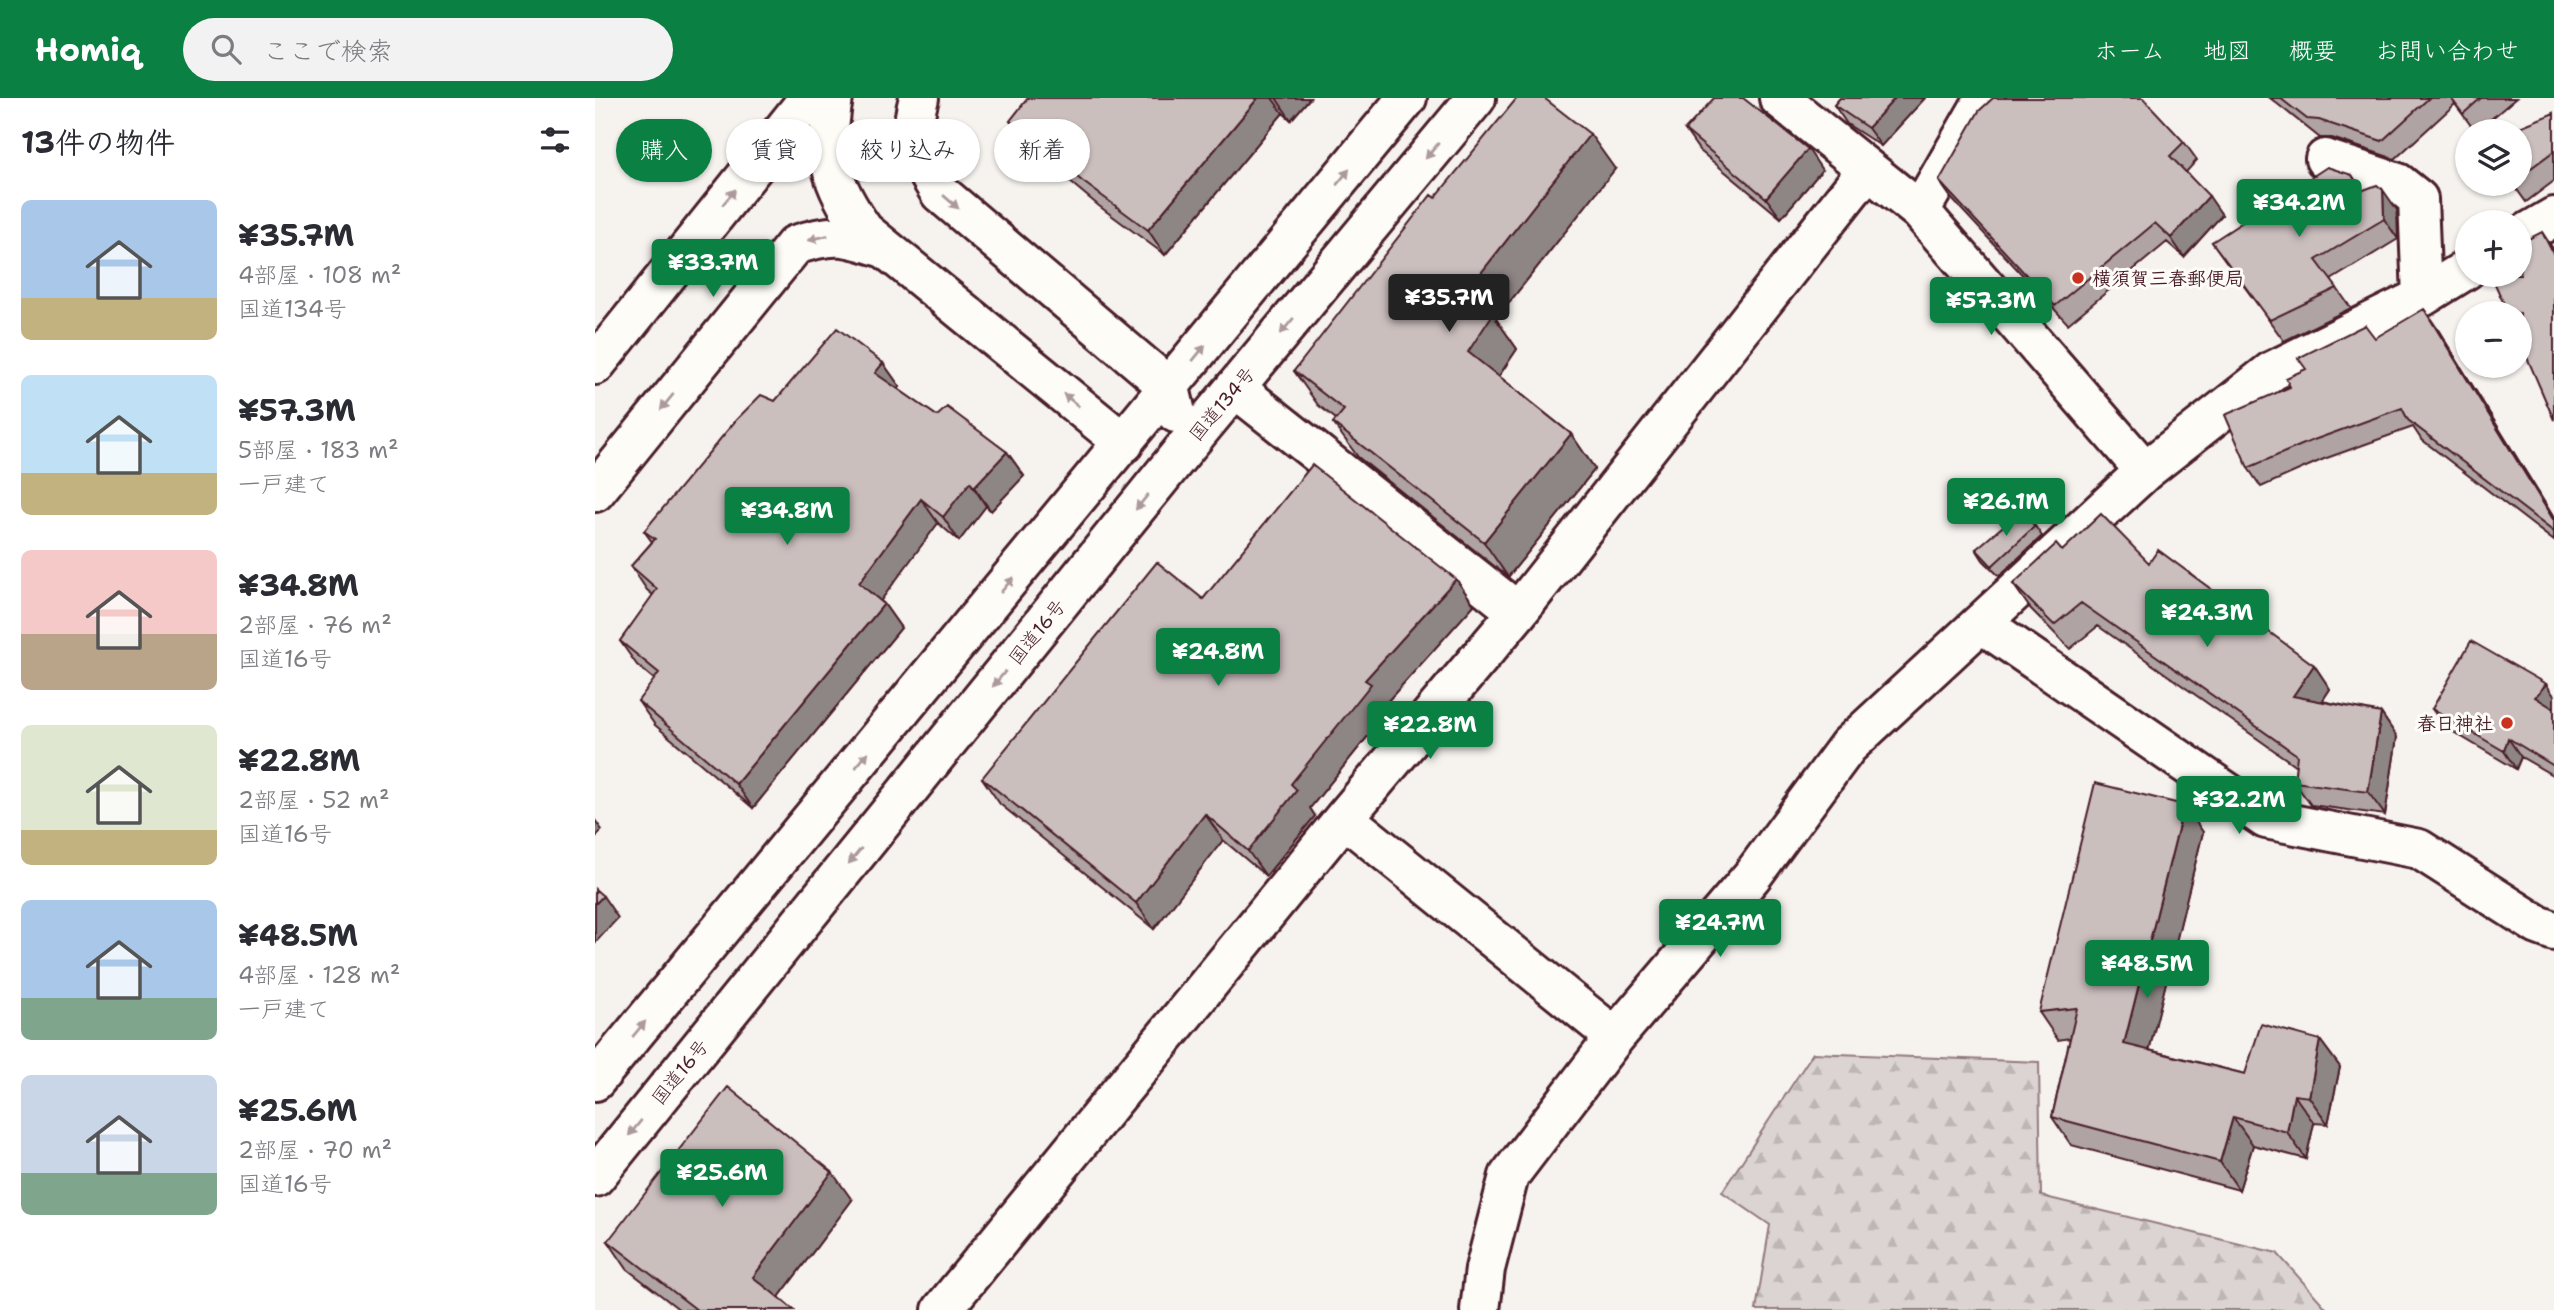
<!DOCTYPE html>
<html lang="ja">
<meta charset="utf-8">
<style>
body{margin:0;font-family:"Shantell Sans","Klee One",sans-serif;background:#f2f2f3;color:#2b2b33;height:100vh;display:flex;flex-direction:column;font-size:26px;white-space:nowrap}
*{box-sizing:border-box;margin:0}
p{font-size:23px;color:#7c7c81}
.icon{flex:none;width:38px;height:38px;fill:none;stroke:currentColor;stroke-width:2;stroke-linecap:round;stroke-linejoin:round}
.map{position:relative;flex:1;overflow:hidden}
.drawer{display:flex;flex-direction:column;background:#fff;width:595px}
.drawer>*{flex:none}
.hud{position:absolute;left:21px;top:21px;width:665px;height:63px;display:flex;gap:14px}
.fabs{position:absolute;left:1860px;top:21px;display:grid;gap:14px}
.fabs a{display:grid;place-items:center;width:77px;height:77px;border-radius:50%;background:#fff;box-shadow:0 2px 5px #0004;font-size:35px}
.price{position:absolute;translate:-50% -60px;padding:0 16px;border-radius:7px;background:#0b8043;color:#fff;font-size:23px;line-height:46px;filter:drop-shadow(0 2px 4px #0008)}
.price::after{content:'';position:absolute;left:50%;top:42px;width:21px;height:16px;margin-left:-10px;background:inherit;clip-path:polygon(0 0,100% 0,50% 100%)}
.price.on{background:#222;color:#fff}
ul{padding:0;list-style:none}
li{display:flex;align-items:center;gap:21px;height:175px;padding:0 21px}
li span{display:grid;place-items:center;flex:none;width:196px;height:140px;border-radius:10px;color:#555}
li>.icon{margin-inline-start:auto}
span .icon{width:84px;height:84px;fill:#fffc;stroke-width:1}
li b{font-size:30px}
h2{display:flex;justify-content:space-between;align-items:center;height:84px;padding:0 21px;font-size:30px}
.pill{padding:0 24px;border-radius:32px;background:#fff;box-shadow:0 2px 5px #0004;font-size:24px;line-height:63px}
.pill.on{background:#0b8043;color:#fff}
header{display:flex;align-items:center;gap:42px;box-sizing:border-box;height:98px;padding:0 35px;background:#0b8043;color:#fff}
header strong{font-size:33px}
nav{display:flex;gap:38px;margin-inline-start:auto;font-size:24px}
.search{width:490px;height:63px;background:#f2f2f3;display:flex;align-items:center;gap:18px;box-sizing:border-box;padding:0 24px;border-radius:38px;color:#7c7c81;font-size:26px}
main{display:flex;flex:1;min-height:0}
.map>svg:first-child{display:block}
.forest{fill:url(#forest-firs);stroke:#937a7e;stroke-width:2}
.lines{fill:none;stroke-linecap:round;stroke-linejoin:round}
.minor-casing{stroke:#4a1f2b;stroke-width:44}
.highway-casing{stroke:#4a1f2b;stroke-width:44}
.minor{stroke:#fdfcf7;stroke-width:38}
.highway{stroke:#fdfcf7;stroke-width:38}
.wall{fill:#afa4a3;stroke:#4a1f2b;stroke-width:2}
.shaded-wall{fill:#8e8685;stroke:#4a1f2b;stroke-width:2}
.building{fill:#cbbfbe;stroke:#4a1f2b;stroke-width:2}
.oneway{fill:#ac999b}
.poi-dot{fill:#c8321e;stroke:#fdfcf7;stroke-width:2.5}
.labels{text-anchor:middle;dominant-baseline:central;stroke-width:6;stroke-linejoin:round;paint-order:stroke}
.poi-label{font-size:19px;font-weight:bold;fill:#4a1f2b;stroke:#fdfcf7;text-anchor:start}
.street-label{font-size:19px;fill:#4a1f2b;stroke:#fdfcf7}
</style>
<header>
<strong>Homiq</strong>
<div class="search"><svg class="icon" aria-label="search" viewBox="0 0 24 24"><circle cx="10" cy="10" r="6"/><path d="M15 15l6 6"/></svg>ここで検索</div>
<nav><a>ホーム</a><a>地図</a><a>概要</a><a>お問い合わせ</a></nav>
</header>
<main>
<section class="drawer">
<h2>13件の物件<svg class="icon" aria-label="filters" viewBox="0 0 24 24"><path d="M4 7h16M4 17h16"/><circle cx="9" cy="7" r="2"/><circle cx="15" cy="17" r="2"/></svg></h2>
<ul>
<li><span style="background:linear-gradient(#a9c7e8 70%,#c2b280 0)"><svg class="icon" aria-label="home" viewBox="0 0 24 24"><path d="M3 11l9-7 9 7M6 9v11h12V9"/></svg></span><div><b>¥35.7M</b><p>4部屋 · 108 m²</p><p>国道134号</p></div></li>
<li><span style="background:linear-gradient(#bfe0f5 70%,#c2b280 0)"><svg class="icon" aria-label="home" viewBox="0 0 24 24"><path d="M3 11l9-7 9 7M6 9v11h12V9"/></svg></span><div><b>¥57.3M</b><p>5部屋 · 183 m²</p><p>一戸建て</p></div></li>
<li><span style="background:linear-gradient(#f6c9c9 60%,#b9a48a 0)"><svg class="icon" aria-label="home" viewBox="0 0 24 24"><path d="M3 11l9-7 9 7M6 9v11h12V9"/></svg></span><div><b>¥34.8M</b><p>2部屋 · 76 m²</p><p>国道16号</p></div></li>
<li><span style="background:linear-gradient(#dfe7d0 75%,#c2b280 0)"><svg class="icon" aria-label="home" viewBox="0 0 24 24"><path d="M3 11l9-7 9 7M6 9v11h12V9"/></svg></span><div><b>¥22.8M</b><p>2部屋 · 52 m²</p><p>国道16号</p></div></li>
<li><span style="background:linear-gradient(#a9c7e8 70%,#7fa58c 0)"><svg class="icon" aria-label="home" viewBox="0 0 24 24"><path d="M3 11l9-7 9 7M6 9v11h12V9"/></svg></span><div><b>¥48.5M</b><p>4部屋 · 128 m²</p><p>一戸建て</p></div></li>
<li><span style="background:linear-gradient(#c9d6e8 70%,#7fa58c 0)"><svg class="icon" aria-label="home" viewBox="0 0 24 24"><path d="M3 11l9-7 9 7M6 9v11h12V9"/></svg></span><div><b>¥25.6M</b><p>2部屋 · 70 m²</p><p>国道16号</p></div></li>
</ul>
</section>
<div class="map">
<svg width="1959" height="1212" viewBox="0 0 1959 1212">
<defs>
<pattern id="forest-firs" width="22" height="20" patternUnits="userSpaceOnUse" patternTransform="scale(1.75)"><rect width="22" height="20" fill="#dcd4d2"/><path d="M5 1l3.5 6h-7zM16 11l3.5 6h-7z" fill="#beb6b4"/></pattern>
</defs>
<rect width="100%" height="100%" fill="#f6f3ef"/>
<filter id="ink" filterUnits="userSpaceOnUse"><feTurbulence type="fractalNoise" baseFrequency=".0143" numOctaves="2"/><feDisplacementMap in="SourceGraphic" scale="14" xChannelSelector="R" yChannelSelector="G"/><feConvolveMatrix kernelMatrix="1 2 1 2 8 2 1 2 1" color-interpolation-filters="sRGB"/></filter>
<g filter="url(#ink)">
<path class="forest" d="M1218,955L1444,964L1446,1098L1682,1155L1733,1212H1161L1175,1127L1127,1094Z"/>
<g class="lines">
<g class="minor-casing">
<path id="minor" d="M1184,0L1325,113L1550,373
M1730,61L1803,85L1823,101L1827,199
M1325,113L1390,0
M1925,139L1959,119
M0,267L214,0
M640,290L923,514
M0,394L200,147C239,134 251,137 289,150
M1386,525L1671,721L1824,751L1943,827L1959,833
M749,720L1020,939
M347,1212L749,720L923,514L1272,72
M885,1212L890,1171L914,1078L1020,939L1157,778L1253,648L1550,373L1677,273L1827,199L1872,171"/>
</g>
<g class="highway-casing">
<path id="highway" d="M238,0C228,58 235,85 269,133L529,345
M324,0C311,48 321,54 345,95L575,290L581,315
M0,983L812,0
M0,1079L589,351L881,0"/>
</g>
<use href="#minor" class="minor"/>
<use href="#highway" class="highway"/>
</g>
<path class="wall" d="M433,0H715L696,22L688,15L570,157L504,108L432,48L415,23Z
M1245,0H1330L1286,48L1252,26L1239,7Z
M1675,0H1921L1882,33H1880L1860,6L1800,61L1737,40H1725Z
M1959,15V83L1931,104L1918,86H1925V33Z
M1090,32L1227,72L1186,120L1104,52Z
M1589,44L1602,62L1591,74L1627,117L1589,159L1572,144L1473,226L1357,101L1344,83Z
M1020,71L901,221L922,251L904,278L976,336L1000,371L913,479L763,359L738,325L741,321L723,307L699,273L840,100Z
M1757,77L1768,93L1802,112L1803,141L1736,182L1756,210L1689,243L1617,144Z
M1842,230L1959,420V443L1826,341L1818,329L1729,361L1666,389L1653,370L1695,289L1780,240Z
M288,265L305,289L303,291L342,318L412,354L429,378L396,413L391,408L364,443L343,425L285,502L289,506L306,530L158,710L60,627L43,603L60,582L42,567L25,543L58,497L52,492L36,468L57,444L49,433Z
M1440,428L1447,438L1404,478L1388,462L1381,451Z
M1467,453L1554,465L1719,567L1735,591L1727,603L1786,615L1802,639L1790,717L1716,707L1699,684L1701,668L1503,528L1475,551L1435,510L1418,486Z
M861,481L879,507L790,606L794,612L715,710L720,718L671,778L628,742L559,831L405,706L387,680L608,501Z
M1951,586L1959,598V678L1926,659L1921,671L1850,629L1837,611Z
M1608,734L1554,952L1650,976L1725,942L1745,969L1733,1026L1719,1025L1711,1061L1658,1047L1644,1092L1476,1047L1457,1019L1475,940L1463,942L1444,914Z
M257,1102L184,1199L199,1212H85L32,1171L13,1143Z"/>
<path class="shaded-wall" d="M663,0H677L688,15L570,157L553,132Z
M681,0H715L696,22Z
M1300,0H1330L1286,48L1273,30Z
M995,36L1020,71L901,221L922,251L897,288L873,254L871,194Z
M1213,51L1227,72L1186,120L1171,100Z
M1788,92L1802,112L1803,141L1789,121Z
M1614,98L1627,117L1589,159L1576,140Z
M1947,134L1959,152V157Z
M1829,211L1842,230L1959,420V423Z
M288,265L305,289L297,299L280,275Z
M976,336L1000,371L913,479L889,444Z
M412,354L429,378L396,413L379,389Z
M375,384L391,408L364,443L348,419Z
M326,401L343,425L281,509L264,485Z
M861,481L879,507L790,606L794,612L715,710L720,718L671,778L653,753L696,686L770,582Z
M289,506L306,530L158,710L141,686Z
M1719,567L1735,591L1715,622L1698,598Z
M1951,586L1959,598V609L1952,617L1940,599Z
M1786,615L1802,639L1790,717L1773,694Z
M1913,640L1926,659L1921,671L1909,653Z
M1589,707L1608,734L1549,974L1529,946Z
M610,716L628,742L559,831L541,805Z
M0,722L7,732L0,740Z
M8,798L23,820L0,845V806Z
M1725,942L1745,969L1733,1026L1714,999Z
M1699,997L1719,1025L1711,1061L1692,1034Z
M1638,1019L1658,1047L1644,1092L1625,1064Z
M237,1074L257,1102L178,1207L158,1179Z"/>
<path class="building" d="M433,0H663L553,132L487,83L415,23Z
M922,0H949L995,36L871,194L898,216L873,254L976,336L889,444L738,325L749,312L699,273L836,97L840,100Z
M1119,0H1148L1213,51L1171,100L1090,32Z
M1245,0H1300L1273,30L1239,7Z
M1398,0H1548L1589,44L1575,58L1614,98L1576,140L1560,125L1460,208L1344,83L1384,13Z
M1685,0H1834L1787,43L1724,22L1712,21Z
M1856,0H1886L1868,16Z
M1959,15V53L1925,78V33H1915Z
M1732,69L1757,77L1766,93L1782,87L1788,92L1789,121L1721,162L1742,190L1675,222L1617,144Z
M1947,134L1959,157V322L1925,243V215H1913L1896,177H1925V145Z
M1829,211L1959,423V434L1813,322L1807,310L1716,343L1653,370L1630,317L1695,289L1691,280L1711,271L1703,260L1770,227L1780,240Z
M242,230L288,265L280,275L342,318L352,309L412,354L379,389L375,384L348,419L326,401L264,485L289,506L141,686L43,603L64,575L25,543L62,491L36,468L60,441L49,433L141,322L166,297L180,303Z
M717,367L861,481L770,582L776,586L696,686L702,692L653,753L610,716L541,805L387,680L562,464L608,501Z
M1426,413L1440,428L1397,468L1381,451Z
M1506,416L1554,465L1563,452L1719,567L1698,598L1786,615L1773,694L1699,684L1702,657L1486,505L1459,527L1418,486L1461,446L1467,453Z
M1876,543L1951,586L1940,599L1959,611V668L1913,640L1909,653L1837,611Z
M1500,685L1589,707L1529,946L1650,976L1666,926L1725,942L1714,999L1699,997L1692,1034L1638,1019L1625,1064L1457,1019L1482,910L1444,914Z
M0,791L8,798L0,806Z
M133,989L237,1074L158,1179L199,1212H102L13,1143Z"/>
<defs><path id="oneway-solid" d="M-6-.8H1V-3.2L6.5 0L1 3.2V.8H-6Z" transform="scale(1.75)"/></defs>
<g class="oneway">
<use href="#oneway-solid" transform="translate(837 53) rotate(130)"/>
<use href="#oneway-solid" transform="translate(748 79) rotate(-51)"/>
<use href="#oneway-solid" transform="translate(134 99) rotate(-51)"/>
<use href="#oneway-solid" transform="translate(356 104) rotate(41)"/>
<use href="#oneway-solid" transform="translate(223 140) rotate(166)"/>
<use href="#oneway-solid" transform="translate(692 228) rotate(130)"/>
<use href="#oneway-solid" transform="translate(604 255) rotate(-51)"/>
<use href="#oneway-solid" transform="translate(476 302) rotate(-141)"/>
<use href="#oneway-solid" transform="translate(72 304) rotate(129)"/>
<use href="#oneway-solid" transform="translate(547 404) rotate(129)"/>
<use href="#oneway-solid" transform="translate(412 487) rotate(-50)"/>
<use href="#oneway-solid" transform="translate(404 581) rotate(129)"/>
<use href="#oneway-solid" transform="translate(267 662) rotate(-50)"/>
<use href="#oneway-solid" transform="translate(260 758) rotate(129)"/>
<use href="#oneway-solid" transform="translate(44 931) rotate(-50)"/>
<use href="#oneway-solid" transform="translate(40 1030) rotate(129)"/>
</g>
</g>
<g class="poi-dot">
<circle cx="1483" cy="180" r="7"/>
<circle cx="1912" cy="625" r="7"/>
</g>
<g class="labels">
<g class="poi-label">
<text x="1497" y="180">横須賀三春郵便局</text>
<text x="1898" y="625" text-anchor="end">春日神社</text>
</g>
<g class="street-label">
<text transform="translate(627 306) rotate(-50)">国道134号</text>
<text transform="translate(442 534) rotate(-51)">国道16号</text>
<text transform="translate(85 974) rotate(-51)">国道16号</text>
</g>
</g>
</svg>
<div class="fabs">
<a><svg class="icon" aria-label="layers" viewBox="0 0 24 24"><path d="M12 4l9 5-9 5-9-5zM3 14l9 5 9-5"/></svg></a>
<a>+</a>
<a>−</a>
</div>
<b class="price" style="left:1704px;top:141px">¥34.2M</b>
<b class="price" style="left:118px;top:201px">¥33.7M</b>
<b class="price on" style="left:854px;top:236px">¥35.7M</b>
<b class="price" style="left:1396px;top:239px">¥57.3M</b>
<b class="price" style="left:1411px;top:440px">¥26.1M</b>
<b class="price" style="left:192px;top:449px">¥34.8M</b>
<b class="price" style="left:1612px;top:551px">¥24.3M</b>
<b class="price" style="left:623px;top:590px">¥24.8M</b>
<b class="price" style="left:835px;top:663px">¥22.8M</b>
<b class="price" style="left:1644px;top:738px">¥32.2M</b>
<b class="price" style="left:1125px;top:861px">¥24.7M</b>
<b class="price" style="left:1552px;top:902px">¥48.5M</b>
<b class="price" style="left:127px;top:1111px">¥25.6M</b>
<div class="hud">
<a class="pill on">購入</a>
<a class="pill">賃貸</a>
<a class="pill">絞り込み</a>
<a class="pill">新着</a>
</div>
</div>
</main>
